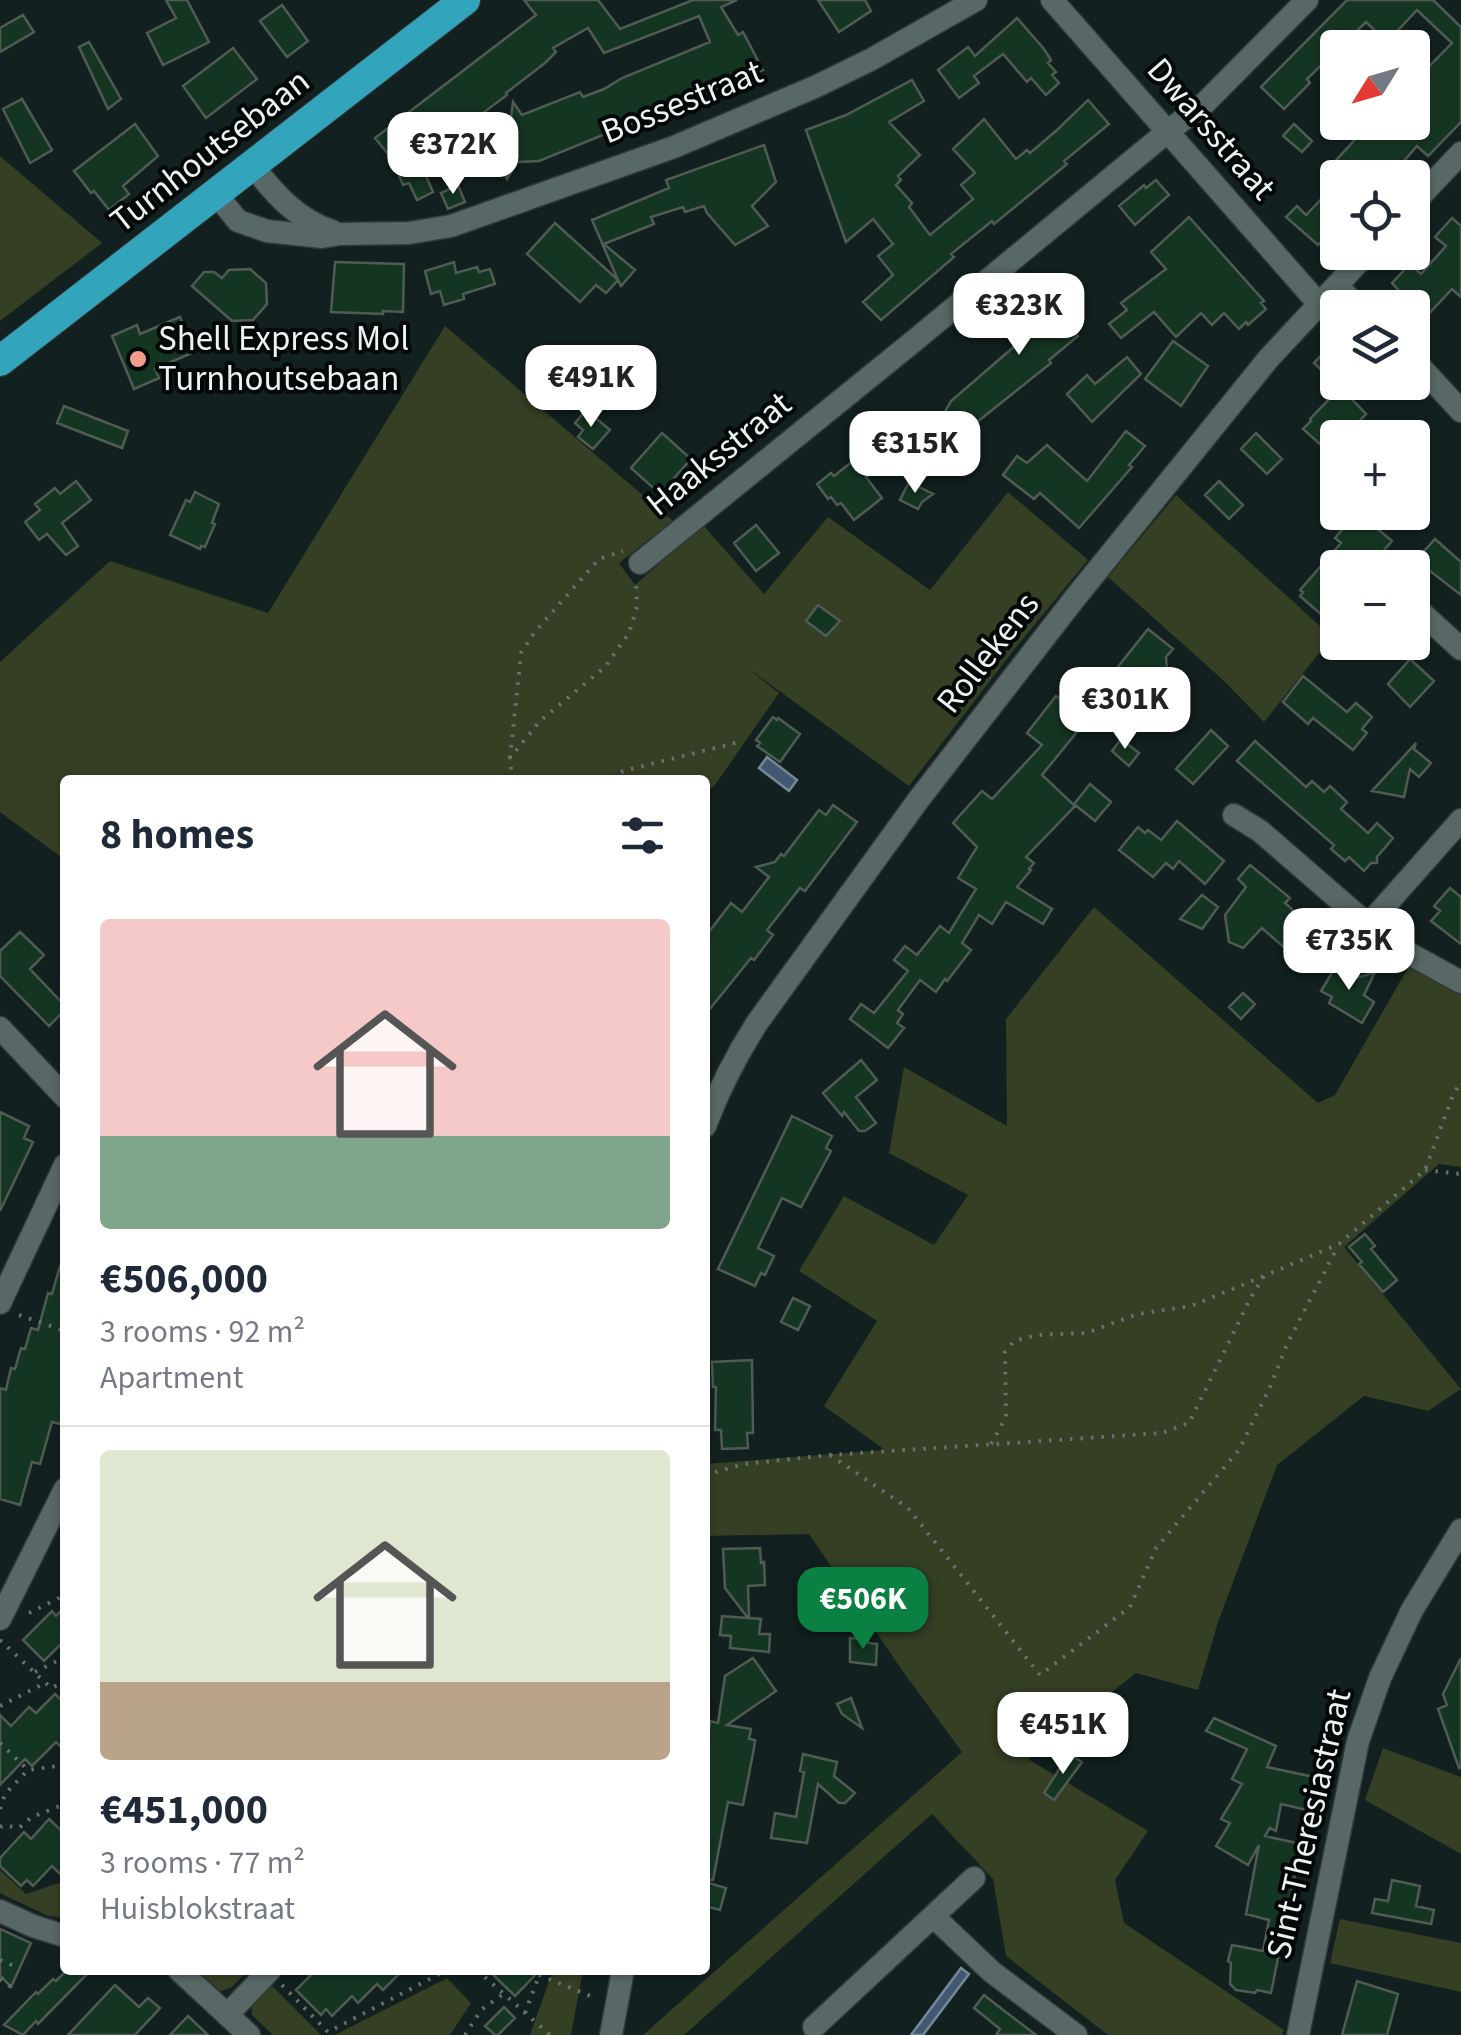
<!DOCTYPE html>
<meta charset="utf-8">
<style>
body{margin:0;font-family:"Source Sans 3",sans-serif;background:#f2f2f3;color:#1f2937;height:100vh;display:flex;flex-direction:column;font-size:38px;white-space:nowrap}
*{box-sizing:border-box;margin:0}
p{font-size:32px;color:#747a83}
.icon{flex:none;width:55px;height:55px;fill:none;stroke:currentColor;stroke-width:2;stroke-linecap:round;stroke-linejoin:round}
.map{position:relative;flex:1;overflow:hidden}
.drawer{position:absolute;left:60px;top:775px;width:650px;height:1200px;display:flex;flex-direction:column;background:#fff;border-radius:10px;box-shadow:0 2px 8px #0004}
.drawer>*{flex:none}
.needle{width:65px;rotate:233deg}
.tools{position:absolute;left:1320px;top:30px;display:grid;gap:20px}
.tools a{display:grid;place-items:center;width:110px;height:110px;border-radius:10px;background:#fff;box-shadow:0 2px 8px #0004;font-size:50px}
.price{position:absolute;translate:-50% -85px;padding:0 22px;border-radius:20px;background:#fff;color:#222;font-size:32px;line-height:65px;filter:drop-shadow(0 2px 5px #0008)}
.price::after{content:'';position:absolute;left:50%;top:60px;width:30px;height:22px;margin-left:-15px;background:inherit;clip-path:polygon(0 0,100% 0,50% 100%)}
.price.current{background:#0b8043;color:#fff}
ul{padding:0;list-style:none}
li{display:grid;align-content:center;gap:20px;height:530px;padding:0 40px}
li+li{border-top:2px solid #e0e1e3}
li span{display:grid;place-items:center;height:310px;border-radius:10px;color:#555}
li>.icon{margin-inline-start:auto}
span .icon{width:180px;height:180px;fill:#fffc;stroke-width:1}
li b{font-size:42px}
h2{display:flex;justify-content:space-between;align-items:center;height:120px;padding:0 40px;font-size:42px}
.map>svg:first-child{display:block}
.green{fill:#353f24}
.water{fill:#425871;stroke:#758798;stroke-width:2.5}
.building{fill:#153523;stroke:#4f5b53;stroke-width:2.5;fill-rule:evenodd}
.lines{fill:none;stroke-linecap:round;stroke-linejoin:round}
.street-casing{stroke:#303838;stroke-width:25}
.primary-casing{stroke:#303838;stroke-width:32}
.path{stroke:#657271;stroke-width:4;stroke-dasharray:2.5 8;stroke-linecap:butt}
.street{stroke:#586866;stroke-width:22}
.primary{stroke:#32a4bc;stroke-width:30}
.poi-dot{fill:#f49d8c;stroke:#040808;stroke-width:4}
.labels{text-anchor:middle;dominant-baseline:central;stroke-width:8;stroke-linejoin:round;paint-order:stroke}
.street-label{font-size:35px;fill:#ebf4f3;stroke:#040808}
.poi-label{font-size:35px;fill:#ebf4f3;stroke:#040808;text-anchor:start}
</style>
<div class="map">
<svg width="1461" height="2035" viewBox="0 0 1461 2035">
<rect width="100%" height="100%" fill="#12201f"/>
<path class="green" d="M0,156L102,243L0,321Z
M445,326L673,521L619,563L635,585L703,525L764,594L828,517L930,590L1008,492L1088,560L1013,651L909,786L744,665L779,693L715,785L705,794V780H65V860L0,812V662L110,561L268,613Z
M1176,495L1332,637L1264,722L1223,680L1108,577Z
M1094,907L1318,1103L1335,1095L1409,966L1461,994V1167L1439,1164L1344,1247L1461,1389L1428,1411L1364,1396L1277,1465L1218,1622L1198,1690L1136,1673L1028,1759L1148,1831L1115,1880L1124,1923L1284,2030L1282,2035H1108L1006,1956L993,1879L932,1814L684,2035H643L962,1752L904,1673L809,1534L705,1536V1464L885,1450L824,1406L877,1321L799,1271L844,1196L934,1245L968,1195L889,1153L904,1067L1007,1126L1006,1019Z
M1383,1748L1461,1777V1854L1365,1800Z
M0,1870L26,1894L65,1881V1918L48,1916L0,1893Z
M1340,1919L1461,1943V1992L1330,1963Z
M195,1970H249L232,1987L219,1992Z
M553,1970H583L571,2035H530Z
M447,1978L471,2003L450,2035H335Z
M272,1986L321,2035H273L252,2015V2004Z"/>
<path class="water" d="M767,757L797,780L789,791L759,768Z
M961,1968L969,1974L923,2035H911Z"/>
<path class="building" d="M166,0H187L209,42L163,65L147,33L176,18Z
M524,0H598L620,29L693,0H737L721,7L738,35L743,32L763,70L539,161L517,162L507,179L498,160L460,174L443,144L417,156L433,192L417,200L409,183L403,185L392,159L375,138L536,15ZM699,16L710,42L622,78L604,89L583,97L580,92L522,115L513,102L507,148L484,135L475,119L507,95L506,93L545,63L556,52L553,48L588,28L604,53Z
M818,0H865L871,11L839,32Z
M1347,0H1433L1461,27V122L1428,156L1417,146L1389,178H1342L1330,167L1361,133L1351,122H1412V84L1452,43L1417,10L1387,42L1366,22L1307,79L1310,83L1284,109L1261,87Z
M282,5L308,41L287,57L260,21Z
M23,15L34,32L0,52V28Z
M1017,18L1044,49L1051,60L1048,63L1056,72L1052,75L1059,83L1046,95L1031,78L1027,82L1003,54L974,76L979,83L959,98L938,70L968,47L975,56Z
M89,42L121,99L108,109L79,47Z
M233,48L257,79L206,118L183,86Z
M912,80L924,101L889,122L920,155L898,176L901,180L896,185L912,203L909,207L930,235L973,199L961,185L975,173L953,149L984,119L1016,159L1027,150L1030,153L1057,130L1088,100L1109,124L1064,161L1067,164L1055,174L994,224L992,221L951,254L954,257L881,320L863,302L893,275L878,256L893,244L873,219L846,242L806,130L846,115Z
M22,99L52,150L30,163L3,109Z
M135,124L158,156L123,186L129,194L109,210L94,191L91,193L74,171Z
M1294,124L1312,141L1302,152L1283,136Z
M764,145L776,182L752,206L768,226L735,245L707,213L704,206L685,212L683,207L651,217L654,224L604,244L635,270L621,286L618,280L606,293L596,285L580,302L527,254L555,223L618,280L592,220L669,188L666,180Z
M1156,180L1169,195L1135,225L1119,206L1144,185L1146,188Z
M458,185L465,202L448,209L441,193Z
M1329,191L1338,199V223L1318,245L1286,217L1297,206L1306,215Z
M1189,217L1264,301L1261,303L1266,309L1248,325L1246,322L1239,329L1224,313L1212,325L1201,313L1176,337L1154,312L1121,338L1109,324L1127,310L1121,303L1166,269L1151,252Z
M1452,218L1461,226V297L1452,289L1425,318L1392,283L1410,264L1421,274L1446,246L1435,237Z
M335,262L404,264L403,312L383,311V314L331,312Z
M454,262L456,273L477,267L479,272L490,269L495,284L463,294L464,299L444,305L440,291L431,294L425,271Z
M250,269L266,283L267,304L253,320L232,321L192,286L204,272H214L222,278L229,270Z
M1051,279L1083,318L1072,328L1078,336L1049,360L1051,363L962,434L944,413L951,401L1045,320L1017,282L1041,287Z
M180,317L194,352L155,369L159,378L134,389L112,336L137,325L140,334Z
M1173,341L1208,366L1181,406L1145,379Z
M1328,348L1338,357V382H1346L1352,388L1346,393L1366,414L1343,438H1338V460L1303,429L1311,421L1310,419L1332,396L1326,391L1334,382L1314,363Z
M1127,357L1141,374L1092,422L1067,394L1087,375L1095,384Z
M64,406L128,431L122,448L57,423Z
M586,410L610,430L593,449L578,437L583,430L575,423Z
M893,414L914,439L866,477L882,498L854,520L841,503L837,505L831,497L828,499L817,484L831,473L834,476L868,449L861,441Z
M1126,431L1145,446L1129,465L1132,467L1079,528L1040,493L1034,499L1003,475L1017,456L1027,463L1047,445L1087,481Z
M662,433L691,459L660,494L631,468Z
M1256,433L1282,459L1267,474L1241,449Z
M76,481L91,500L62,523L78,546L66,555L47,534L39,540L25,522L40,510L35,504L55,488L60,494Z
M1219,481L1243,505L1229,519L1205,495Z
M909,482L933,494L922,502L918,509L900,500Z
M195,492L219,504L212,523L215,524L205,547L201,546L200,549L170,535L186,500L190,502Z
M1357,512L1392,541L1369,568H1338V600L1323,616L1300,596L1303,592L1300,590L1341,543L1335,538Z
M756,525L779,553L756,571L734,543Z
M1435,539L1461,562V595L1416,560Z
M818,605L840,621L826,636L806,621Z
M1148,629L1173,649L1166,657L1167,671H1158L1140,694L1113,673Z
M1410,659L1434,681L1410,707L1388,684Z
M1303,676L1347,712L1356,703L1372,717L1362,729L1367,733L1353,750L1313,718L1308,724L1283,702Z
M1056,696L1078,713L1072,720L1081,727L1042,775L1075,806L1026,857L1034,863L1029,869L1031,870L1017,887L1052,909L1043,924L1006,902L992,924L979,915L962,943L971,950L947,981L945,979L936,992L920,980L898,1010L903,1014L897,1023L904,1028L888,1048L850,1019L861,1004L874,1013L908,971L894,960L905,946L917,955L940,926L949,933L976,889L958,878L977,847L953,823L982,791L992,799L1042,745L1027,733Z
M773,717L777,720L778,718L800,734L780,762L757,746L760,743L756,740Z
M1211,730L1228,746L1193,784L1176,769Z
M1121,739L1139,753L1129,766L1112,751Z
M1255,741L1306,787L1312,781L1324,792L1330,786L1347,802L1341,809L1368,833L1377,823L1393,838L1377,857V863H1371L1364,871L1349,857L1345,861L1331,849L1334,845L1237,761Z
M1416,743L1414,749L1431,763L1419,777L1410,769L1404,797L1372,791Z
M1090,784L1111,802L1095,821L1074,804Z
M833,805L857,822L805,891L800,888L767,930L773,935L754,960L751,958L705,1015V937L731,903L742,912L769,877L756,867L775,862L781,854L784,856L819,810L826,815Z
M1177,821L1224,861L1205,884L1179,861L1173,869L1166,863L1153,877L1119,850L1138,827L1145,833L1148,830L1161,840Z
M1250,865L1290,898L1285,903L1318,933L1296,958L1262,928L1243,948L1229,942L1225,915L1246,887L1238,879Z
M1450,888L1461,897V944L1431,921L1440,911L1434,906Z
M1202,895L1218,907L1202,929L1180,919Z
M20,932L44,955L30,969L65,1006V1010L49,1026L0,976V951Z
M1336,966L1357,978L1375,972L1364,995L1374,1002L1362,1023L1329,1003L1332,997L1321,991Z
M1243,993L1255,1004L1241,1019L1229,1007Z
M861,1060L877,1080L856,1097L876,1123L865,1131H859L844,1112L842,1116L823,1093Z
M0,1112L29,1126L24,1138L33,1142L0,1211Z
M792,1116L832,1136L826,1148L831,1151L801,1207L782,1198L758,1248L774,1256L765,1275L761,1273L755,1286L718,1269Z
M1365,1234L1375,1246L1371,1249L1397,1280L1383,1292L1359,1264L1362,1262L1349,1247Z
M60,1266H65V1403L60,1424L52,1422L40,1464L32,1462L20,1505L0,1499V1388L6,1390L11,1368L15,1369L21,1348L25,1349L31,1328L38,1330L48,1293L52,1294Z
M793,1298L810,1306L798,1330L781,1322Z
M752,1360L753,1433H747L748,1448L722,1449L721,1430H715L716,1387H713L712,1362Z
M760,1548L761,1563L764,1562L765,1585L748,1586L749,1618L761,1619L759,1634H770L769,1652L730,1648L731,1636L720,1635L722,1616L748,1618L725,1588L723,1549Z
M65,1607V1640L44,1661L23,1640L52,1611L56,1616Z
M850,1638L868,1639V1643L877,1644L876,1665L850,1662Z
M753,1658L776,1691L727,1725L751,1729L749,1739L755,1740L754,1748L743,1805L728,1802L713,1880L705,1879V1729L709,1730L710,1721L718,1723L725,1676Z
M1461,1658V1767L1459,1768L1438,1709L1447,1705L1443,1694Z
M55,1694L65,1704V1751L56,1742L32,1766L25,1759L0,1785V1715L11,1726L29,1707L36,1713Z
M851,1698L862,1728L842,1714L837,1704Z
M1214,1718L1276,1746L1267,1767L1314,1777L1307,1810L1281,1804L1276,1831L1270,1828L1265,1836L1301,1844L1271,1993L1257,1990L1255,1993L1236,1990L1230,1984L1231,1963L1228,1961L1232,1945L1263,1951L1269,1920L1246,1914L1259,1845L1248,1865L1216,1846L1230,1823L1221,1819L1242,1784L1232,1779L1247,1749L1206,1731Z
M803,1754L837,1762L834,1776L855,1793L845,1803H839L818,1784L807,1843L771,1838L775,1813L796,1817L804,1772L800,1771Z
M1069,1754L1082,1762L1054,1800L1044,1793Z
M49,1819L65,1834V1879L52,1866L33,1886L27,1880L21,1886L0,1866V1858L24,1832L31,1839Z
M1392,1880L1420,1886L1416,1906L1434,1910L1431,1924L1372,1913L1375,1899L1388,1901Z
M705,1882L726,1888L720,1910L705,1906Z
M0,1929L31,1943L11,1987L0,1975Z
M67,1970H91L38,2024L36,2021L23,2035L4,2025L36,1992L38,1994L53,1979L56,1981Z
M316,1970H403L383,1990L377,1984L358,2003L352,1996L332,2016L326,2009L321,2015L296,1990Z
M488,1970H540L515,1996Z
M1357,1981L1398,1994L1387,2035H1342Z
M115,1985L139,2007L148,1998L160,2008L135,2035H68Z
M984,1995L998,2006L1036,2035H996L1000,2029L974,2008Z
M504,2007L515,2018L498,2035H495L485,2026Z
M188,2016L208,2035H170Z"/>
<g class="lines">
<g class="street-casing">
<path id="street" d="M1052,0L1319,304
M252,165C274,193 297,220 332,231
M215,193L238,221L267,231L322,237L340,234L409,233L451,226L674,147L817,86L872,59L976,0
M1412,205L1461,153
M1337,286L1359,308
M1412,358L1461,411
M640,563L909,345L1167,132L1205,103L1307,0
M1412,604L1461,649
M1234,815L1260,831L1388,942L1461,982
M1368,925L1461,820
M0,1028L65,1097
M705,1126C719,1089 736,1056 757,1023L919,799L1075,598L1269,358L1368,252
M0,1303L65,1165
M0,1619L65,1489
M0,1911L33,1926L65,1936
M933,1916L992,1972L1076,2035
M179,1970L249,2035
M227,2015L270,1970
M814,2027L974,1878
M611,2035L623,1970
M1298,2035L1358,1741L1380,1678L1412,1610L1461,1530"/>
</g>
<g class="primary-casing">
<path id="primary" d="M0,361L465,0"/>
</g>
<path class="path" d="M510,758L521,653L534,633L599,559L623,551
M512,780L510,758L540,721L605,667L629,633L637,607L636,580
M614,780L623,771L739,742
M1425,1170L1461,1174
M19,1315L65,1331
M991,1444L1006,1417L1005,1352L1014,1341L1037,1335L1086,1333L1138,1314L1191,1306L1264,1276
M830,1455L908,1508L1040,1675L1130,1607L1156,1548L1239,1450L1271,1385L1287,1344L1338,1246
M705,1475L744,1464L830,1455L1162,1433L1189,1423L1250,1299L1264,1276L1339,1244L1425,1170L1453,1095L1461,1082
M29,1613L65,1595
M0,1640L51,1688L65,1682
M35,1672L65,1657
M0,1706L45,1683
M0,1743L28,1770
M0,1809L5,1794L28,1770L65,1765
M0,1827L4,1825L19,1828L32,1817L65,1804
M0,1960L19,1968
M477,1970L550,2035
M539,1975L595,1998
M0,1979L10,1986L18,1987
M282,1985L328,2032L447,1970
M525,2013L541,1970
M465,2035L481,2010L502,1995"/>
<use href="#street" class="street"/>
<use href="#primary" class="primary"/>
</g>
<circle class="poi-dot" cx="138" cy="359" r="10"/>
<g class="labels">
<g class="street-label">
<text transform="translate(682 102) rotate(-22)">Bossestraat</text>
<text transform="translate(1211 129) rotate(49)">Dwarsstraat</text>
<text transform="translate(210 151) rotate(-38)">Turnhoutsebaan</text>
<text transform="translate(719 454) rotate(-39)">Haaksstraat</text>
<text transform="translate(988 653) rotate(-52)">Rollekens</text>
<text transform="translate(1309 1824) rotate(-77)">Sint-Theresiastraat</text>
</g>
<g class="poi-label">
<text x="158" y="339">Shell Express Mol<tspan x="158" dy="40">Turnhoutsebaan</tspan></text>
</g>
</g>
</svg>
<div class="tools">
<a><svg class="needle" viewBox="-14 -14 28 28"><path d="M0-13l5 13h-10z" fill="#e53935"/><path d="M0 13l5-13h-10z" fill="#747a83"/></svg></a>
<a><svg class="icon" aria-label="locate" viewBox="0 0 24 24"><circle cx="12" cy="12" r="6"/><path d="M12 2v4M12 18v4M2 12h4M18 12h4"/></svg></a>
<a><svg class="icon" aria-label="layers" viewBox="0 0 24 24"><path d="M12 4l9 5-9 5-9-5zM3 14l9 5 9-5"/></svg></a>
<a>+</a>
<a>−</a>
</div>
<b class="price" style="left:453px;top:197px">€372K</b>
<b class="price" style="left:1019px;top:358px">€323K</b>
<b class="price" style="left:591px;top:430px">€491K</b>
<b class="price" style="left:915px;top:496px">€315K</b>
<b class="price" style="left:1125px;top:752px">€301K</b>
<b class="price" style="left:1349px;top:993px">€735K</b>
<b class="price current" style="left:863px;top:1652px">€506K</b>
<b class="price" style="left:1063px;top:1777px">€451K</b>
<section class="drawer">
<h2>8 homes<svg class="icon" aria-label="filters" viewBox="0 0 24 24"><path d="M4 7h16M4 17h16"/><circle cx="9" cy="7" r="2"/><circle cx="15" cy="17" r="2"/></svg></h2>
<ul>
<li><span style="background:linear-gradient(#f6c9c9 70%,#7fa58c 0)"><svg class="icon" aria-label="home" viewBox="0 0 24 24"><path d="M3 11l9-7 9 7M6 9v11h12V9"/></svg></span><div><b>€506,000</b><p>3 rooms · 92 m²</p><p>Apartment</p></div></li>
<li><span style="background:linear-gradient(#dfe7d0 75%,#b9a48a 0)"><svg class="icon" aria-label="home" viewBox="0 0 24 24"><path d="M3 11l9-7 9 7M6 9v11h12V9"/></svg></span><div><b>€451,000</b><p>3 rooms · 77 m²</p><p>Huisblokstraat</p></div></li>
</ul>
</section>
</div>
